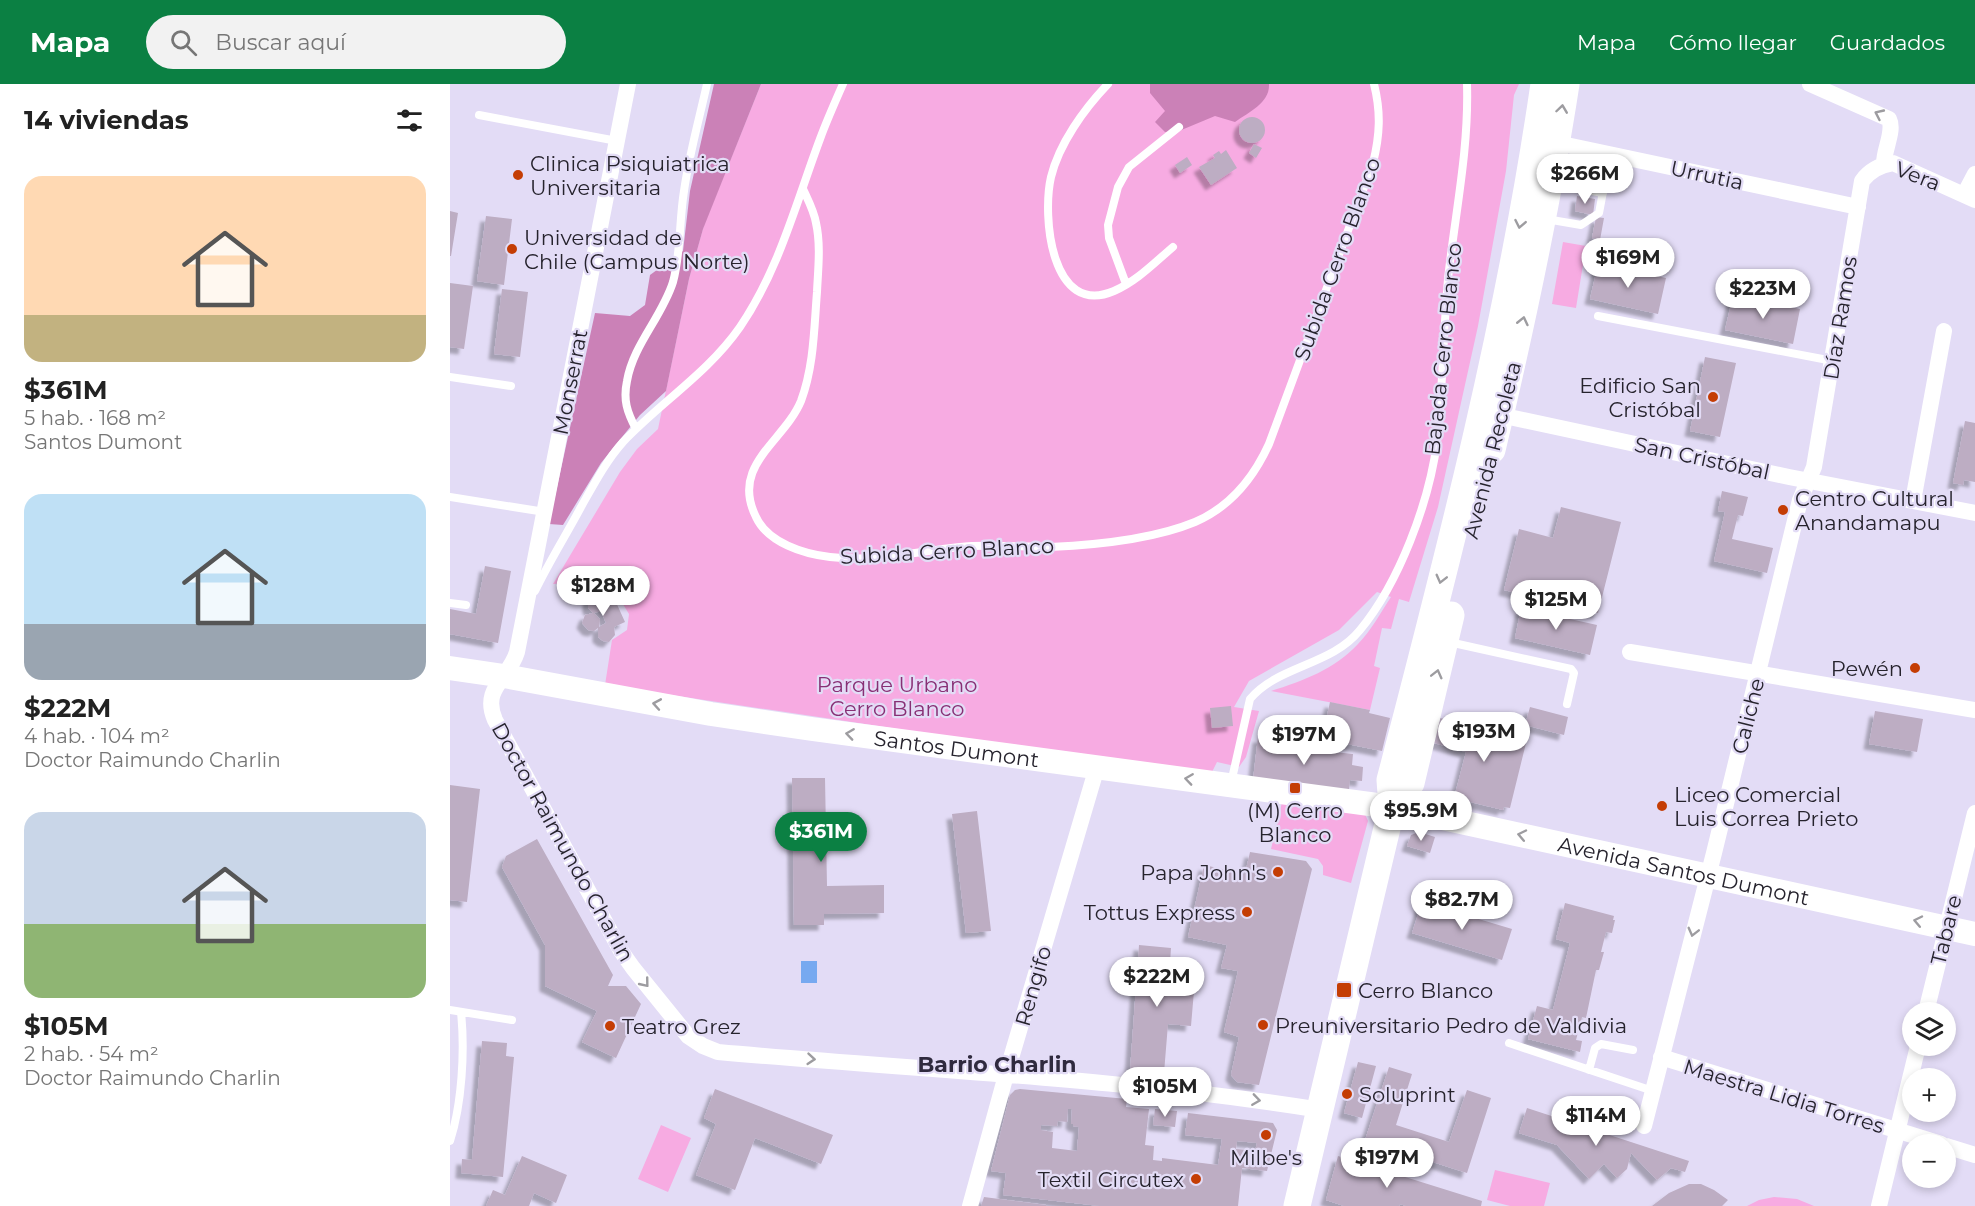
<!DOCTYPE html>
<html lang="es">
<meta charset="utf-8">
<style>
body{margin:0;font-family:Montserrat,sans-serif;background:#f2f2f2;color:#222;height:100vh;display:flex;flex-direction:column;font-size:22px;white-space:nowrap}
*{box-sizing:border-box;margin:0}
p{font-size:20px;color:#767676}
.icon{flex:none;width:33px;height:33px;fill:none;stroke:currentColor;stroke-width:2;stroke-linecap:round;stroke-linejoin:round}
.map{position:relative;flex:1;overflow:hidden}
.panel{display:flex;flex-direction:column;background:#fff;width:450px}
.panel>*{flex:none}
.tools{position:absolute;left:1452px;top:918px;display:grid;gap:12px}
.tools a{display:grid;place-items:center;width:54px;height:54px;border-radius:50%;background:#fff;box-shadow:0 3px 9px #0003;font-size:30px}
.price{position:absolute;translate:-50% -51px;padding:0 14px;border-radius:21px;background:#fff;color:#222;font-size:20px;line-height:39px;filter:drop-shadow(0 2px 3px #0008)}
.price::after{content:'';position:absolute;left:50%;top:36px;width:18px;height:14px;margin-left:-9px;background:inherit;clip-path:polygon(0 0,100% 0,50% 100%)}
.price.active{background:#0b8043;color:#fff}
ul{padding:0;list-style:none}
li{display:grid;align-content:center;gap:12px;height:318px;padding:0 24px}
li span{display:grid;place-items:center;height:186px;border-radius:18px;color:#555}
li>.icon{margin-inline-start:auto}
span .icon{width:108px;height:108px;fill:#fffc;stroke-width:1}
li b{font-size:26px}
h2{display:flex;justify-content:space-between;align-items:center;height:72px;padding:0 24px;font-size:26px}
header{display:flex;align-items:center;gap:36px;box-sizing:border-box;height:84px;padding:0 30px;background:#0b8043;color:#fff}
header strong{font-size:28px}
nav{display:flex;gap:33px;margin-inline-start:auto;font-size:21px}
.search{width:420px;height:54px;background:#f2f2f2;display:flex;align-items:center;gap:15px;box-sizing:border-box;padding:0 21px;border-radius:33px;color:#767676;font-size:22px}
main{display:flex;flex:1;min-height:0}
.map>svg:first-child{display:block}
.green{fill:#f7abe2}
.forest{fill:#cb81b7}
.water{fill:#77a9f0}
.building{fill:#bdadc3;fill-rule:evenodd;filter:url(#shadow)}
.lines{fill:none;stroke-linecap:round;stroke-linejoin:round}
.service{stroke:#fff;stroke-width:8}
.minor{stroke:#fff;stroke-width:16}
.secondary{stroke:#fff;stroke-width:24}
.primary{stroke:#fff;stroke-width:27}
.oneway{stroke:#9d9ca0}
.poi-dot{fill:#c43d04;stroke:#e3dcf6;stroke-width:2}
.labels{text-anchor:middle;dominant-baseline:central;stroke-width:4.5;stroke-linejoin:round;paint-order:stroke}
.poi-label{font-size:21px;fill:#26232d;stroke:#e3dcf6;text-anchor:start}
.street-label{font-size:21px;fill:#26232d;stroke:#e3dcf6}
.park-label{font-size:21px;fill:#882f75;stroke:#e3dcf6}
.neighbourhood-label{font-size:22px;font-weight:bold;fill:#2f2a3e;stroke:#e3dcf6}
</style>
<header>
<strong>Mapa</strong>
<div class="search"><svg class="icon" aria-label="search" viewBox="0 0 24 24"><circle cx="10" cy="10" r="6"/><path d="M15 15l6 6"/></svg>Buscar aquí</div>
<nav><a>Mapa</a><a>Cómo llegar</a><a>Guardados</a></nav>
</header>
<main>
<section class="panel">
<h2>14 viviendas<svg class="icon" aria-label="filters" viewBox="0 0 24 24"><path d="M4 7h16M4 17h16"/><circle cx="9" cy="7" r="2"/><circle cx="15" cy="17" r="2"/></svg></h2>
<ul>
<li><span style="background:linear-gradient(#ffd9b3 75%,#c2b280 0)"><svg class="icon" aria-label="home" viewBox="0 0 24 24"><path d="M3 11l9-7 9 7M6 9v11h12V9"/></svg></span><div><b>$361M</b><p>5 hab. · 168 m²</p><p>Santos Dumont</p></div></li>
<li><span style="background:linear-gradient(#bfe0f5 70%,#9aa5b1 0)"><svg class="icon" aria-label="home" viewBox="0 0 24 24"><path d="M3 11l9-7 9 7M6 9v11h12V9"/></svg></span><div><b>$222M</b><p>4 hab. · 104 m²</p><p>Doctor Raimundo Charlin</p></div></li>
<li><span style="background:linear-gradient(#c9d6e8 60%,#8fb573 0)"><svg class="icon" aria-label="home" viewBox="0 0 24 24"><path d="M3 11l9-7 9 7M6 9v11h12V9"/></svg></span><div><b>$105M</b><p>2 hab. · 54 m²</p><p>Doctor Raimundo Charlin</p></div></li>
</ul>
</section>
<div class="map">
<svg width="1525" height="1122" viewBox="0 0 1525 1122">
<defs>
<filter id="shadow"><feDropShadow dx="-5.5" dy="5.5" stdDeviation="1.5" flood-color="#0004"/></filter>
</defs>
<rect width="100%" height="100%" fill="#e3dcf6"/>
<path class="green" d="M311,0H1069L1064,11L1056,87L1028,242L988,423L959,518L949,515L941,545L932,544L924,582L930,584L920,626L821,607C853,597 885,585 908,560C921,547 931,528 941,513L927,508L889,546L799,597L784,623L809,627L796,673L789,683L767,678L760,692L155,601L162,556L177,546L179,530L163,504L146,497L103,500L170,388L187,365L208,345L239,195L254,141Z
M1113,158L1136,162L1126,224L1102,220Z
M832,718L914,728L918,737L901,799L873,791V782L868,775L821,765Z
M211,1041L241,1054L218,1108L188,1095Z
M1045,1086L1100,1099L1094,1122H1060L1037,1116Z
M1324,1113L1347,1115L1364,1122H1297L1309,1116Z"/>
<path class="forest" d="M264,0H311L253,145L239,195L216,307L190,331L151,379L113,441L99,440L145,229L180,232L195,221L200,191L233,167L240,107Z
M700,0H819C820,19 799,28 785,38L765,32L729,47L715,48L705,38L715,27L700,9Z"/>
<path class="water" d="M1272,192L1296,196L1294,206L1271,202Z
M351,877H367V899H351Z"/>
<path class="building" d="M789 46a13 13 0 1 1 26 0a13 13 0 1 1-26 0Z
M804,60L812,64L806,74L799,69Z
M776,66L787,84L761,101L749,83L765,74L763,71L769,67L771,70Z
M737,73L742,81L730,89L725,81Z
M1127,112L1145,115L1143,131L1125,127Z
M0,127L8,129L1,172H0Z
M36,132L62,135L54,201L27,197Z
M1146,133L1154,134L1150,156L1142,154Z
M1148,180L1216,194L1208,230L1140,215Z
M0,199L23,202L14,265L0,263Z
M52,205L78,208L70,273L44,270Z
M1283,211L1350,225L1343,260L1275,246Z
M1255,273L1286,279L1270,353L1240,347Z
M1515,337L1525,339V398L1514,396L1513,401L1503,399Z
M1272,407L1298,413L1293,432L1288,431L1282,455L1323,464L1317,489L1264,477L1275,428L1268,427Z
M1111,423L1171,438L1148,529L1054,506L1069,445L1103,454Z
M35,482L61,487L48,559L0,550V525L26,530Z
M148,510L153,514L155,519L165,516L175,538L164,543L165,551L159,558L153,557L148,553V544L144,547L138,546L132,539L135,531L143,529L138,524V515L142,511ZM151,527L156,539L149,543L150,535L144,529Z
M1071,524L1147,541L1140,571L1065,554Z
M880,618L920,626L919,629L940,634L932,667L872,655Z
M781,622L783,642L762,644L760,624Z
M1080,623L1118,633L1114,651L1075,641Z
M1425,627L1473,635L1467,668L1419,660Z
M990,634L1077,655L1060,724L1054,723L1053,726L1004,714L1016,668L984,659Z
M808,653L847,657L846,664L903,670L902,681L913,683L912,697L900,696L899,706L803,696Z
M342,694H375L377,802L434,801V829L374,830V841H344Z
M0,701L30,705L17,818L0,816Z
M527,727L541,847L516,849L502,730Z
M969,748L985,753L980,769L957,762L961,751Z
M87,755L163,891L158,902H176L191,920L166,974L132,958L147,927L95,902V861L52,783L56,772Z
M800,768L856,777L862,785L809,1001L787,998L781,991L789,953L774,948L788,887L771,884L777,861L738,853L754,781L795,790Z
M972,818L1062,845L1052,876L962,849Z
M1115,819L1164,832L1163,836H1165L1162,849L1156,848L1151,868H1154L1149,886H1146L1136,934L1132,933L1126,956L1132,957L1130,968L1078,955L1087,922L1103,926L1120,859L1106,855Z
M689,861L721,864L719,894L745,895L741,942L718,940L714,989L680,987Z
M32,957L57,959L56,972L64,973L53,1093L11,1089L12,1075L22,1076Z
M908,978L926,982L912,1034L894,1029Z
M939,983L962,990L946,1041L999,1058L1017,1006L1041,1014L1017,1089L939,1064L935,1074L906,1065L909,1054L915,1056Z
M265,1005L383,1051L371,1080L305,1054L285,1106L246,1091L266,1040L254,1034Z
M570,1005L677,1015L676,1023L699,1025L695,1061L704,1062L703,1076L712,1077V1074L768,1081L772,1055L735,1051L738,1029L823,1039L827,1046L817,1087L792,1084L788,1122H650L553,1111L556,1089L541,1087L560,1011L565,1006ZM618,1025H622L621,1040H623V1042L629,1043L627,1067L602,1064L603,1048L591,1046V1041L607,1042L608,1037L617,1038ZM787,1057L807,1059L802,1080L795,1079L797,1066L786,1065Z
M1077,1024L1239,1077L1235,1088L1221,1084L1207,1096L1181,1069L1177,1085L1167,1094L1154,1080L1139,1095L1107,1061L1069,1049Z
M705,1025L727,1027L725,1043L703,1041Z
M72,1072L117,1091L106,1119L84,1109L79,1122H36L43,1106L55,1111Z
M888,1072L1032,1117L1031,1122H956L950,1120L949,1122H894L876,1116Z
M1239,1100H1251L1264,1106L1278,1116L1272,1122H1202L1219,1109Z
M534,1113L596,1121V1122H531Z"/>
<g class="lines">
<path class="service" d="M658,0C634,25 609,60 601,93C592,132 601,234 664,207C687,197 704,179 723,163
M29,31L167,57
M1103,100L1153,109
M353,105C358,116 364,127 366,139C371,161 368,186 367,208C364,245 364,282 351,317C334,358 280,381 306,433C318,459 354,470 380,473C428,479 475,465 522,462C548,461 574,463 600,463C645,461 704,455 745,438C780,423 804,393 819,360L923,79C930,51 931,28 924,0
M1096,135L1131,141L1149,129L1160,71
M676,200L659,154L658,141L668,103L679,83L729,43
M1148,232L1383,277
M0,293L61,302
M186,345C177,328 173,316 177,297C183,261 212,233 223,198C231,169 229,137 234,107C239,71 249,36 257,0
M0,413L95,428
M85,507C99,478 116,451 131,423C144,400 156,377 173,358C211,318 258,289 290,243C329,186 346,119 370,55C377,36 385,18 393,0
M0,519L16,521
M999,558L1121,585L1124,589L1117,620
M781,699L800,615C829,581 881,582 910,546C949,499 979,419 987,358C993,304 993,249 998,195C1005,130 1019,66 1017,0
M0,926L62,936
M1059,959L1203,1007
M1139,986L1145,964L1151,960L1183,966
M0,1057C12,1020 15,967 11,928"/>
<path class="minor" d="M178,0L67,568C59,595 31,604 45,636L171,867L183,884L238,952L253,962L268,968C469,986 672,994 871,1026
M1360,0L1439,35C1445,47 1433,67 1434,81
M1107,59L1408,123
M1514,111L1525,90
M1050,331L1339,393L1525,429
M1463,417L1494,247
M1180,568L1525,626
M1476,928L1525,729
M1211,973L1491,1060
M1194,1042L1264,769L1350,416L1364,383L1412,97C1419,87 1431,81 1443,79L1525,116
M1496,1062L1525,1071
M520,1122L556,991L647,683
M1429,1122L1468,962"/>
<path class="secondary" id="s1" d="M0,584L54,592L261,630L362,645L942,723L1525,850"/>
<path class="primary" d="M1042,366C1071,244 1097,123 1116,0
M942,723L961,699L1001,531
M847,1122L942,723L940,696C1000,467 1060,235 1094,0"/>
</g>
<defs><path id="oneway-chevron" d="M-2-3.5L2.5 0L-2 3.5" fill="none" stroke-width="1.6" stroke-linecap="round" stroke-linejoin="round" transform="scale(1.5)"/></defs>
<g class="oneway">
<use href="#oneway-chevron" transform="translate(1112 25) rotate(-82)"/>
<use href="#oneway-chevron" transform="translate(1429 30) rotate(-155)"/>
<use href="#oneway-chevron" transform="translate(1070 140) rotate(101)"/>
<use href="#oneway-chevron" transform="translate(1073 237) rotate(-77)"/>
<use href="#oneway-chevron" transform="translate(991 495) rotate(104)"/>
<use href="#oneway-chevron" transform="translate(987 590) rotate(-76)"/>
<use href="#oneway-chevron" transform="translate(207 620) rotate(-170)"/>
<use href="#oneway-chevron" transform="translate(400 650) rotate(-172)"/>
<use href="#oneway-chevron" transform="translate(739 695) rotate(-172)"/>
<use href="#oneway-chevron" transform="translate(1072 751) rotate(-168)"/>
<use href="#oneway-chevron" transform="translate(1468 837) rotate(-168)"/>
<use href="#oneway-chevron" transform="translate(1243 848) rotate(104)"/>
<use href="#oneway-chevron" transform="translate(195 899) rotate(51)"/>
<use href="#oneway-chevron" transform="translate(361 975) rotate(5)"/>
<use href="#oneway-chevron" transform="translate(806 1016) rotate(8)"/>
</g>
<g class="poi-dot">
<circle cx="68" cy="91" r="6"/>
<circle cx="62" cy="165" r="6"/>
<circle cx="1263" cy="313" r="6"/>
<circle cx="1333" cy="426" r="6"/>
<circle cx="1465" cy="584" r="6"/>
<rect x="839" y="698" width="12" height="12" rx="3"/>
<circle cx="1212" cy="722" r="6"/>
<circle cx="828" cy="788" r="6"/>
<circle cx="797" cy="828" r="6"/>
<rect x="886" y="898" width="16" height="16" rx="3"/>
<circle cx="813" cy="941" r="6"/>
<circle cx="160" cy="942" r="6"/>
<circle cx="897" cy="1010" r="6"/>
<circle cx="816" cy="1051" r="6"/>
<circle cx="746" cy="1095" r="6"/>
</g>
<g class="labels">
<g class="poi-label">
<text x="80" y="79">Clinica Psiquiatrica<tspan x="80" dy="24">Universitaria</tspan></text>
<text x="74" y="153">Universidad de<tspan x="74" dy="24">Chile (Campus Norte)</tspan></text>
<text x="1251" y="301" text-anchor="end">Edificio San<tspan x="1251" dy="24">Cristóbal</tspan></text>
<text x="1345" y="414">Centro Cultural<tspan x="1345" dy="24">Anandamapu</tspan></text>
<text x="1453" y="584" text-anchor="end">Pewén</text>
<text x="1224" y="710">Liceo Comercial<tspan x="1224" dy="24">Luis Correa Prieto</tspan></text>
<text x="845" y="726" text-anchor="middle">(M) Cerro<tspan x="845" dy="24">Blanco</tspan></text>
<text x="816" y="788" text-anchor="end">Papa John's</text>
<text x="785" y="828" text-anchor="end">Tottus Express</text>
<text x="908" y="906">Cerro Blanco</text>
<text x="825" y="941">Preuniversitario Pedro de Valdivia</text>
<text x="172" y="942">Teatro Grez</text>
<text x="909" y="1010">Soluprint</text>
<text x="816" y="1073" text-anchor="middle">Milbe's</text>
<text x="734" y="1095" text-anchor="end">Textil Circutex</text>
</g>
<g class="street-label">
<text transform="translate(1257 91) rotate(12)">Urrutia</text>
<text transform="translate(1468 92) rotate(21)">Vera</text>
<text transform="translate(887 175) rotate(-70)">Subida Cerro Blanco</text>
<text transform="translate(1390 234) rotate(-81)">Díaz Ramos</text>
<text transform="translate(993 265) rotate(-84)">Bajada Cerro Blanco</text>
<text transform="translate(120 298) rotate(-79)">Monserrat</text>
<text transform="translate(1042 366) rotate(-76)">Avenida Recoleta</text>
<text transform="translate(1252 374) rotate(12)">San Cristóbal</text>
<text transform="translate(497 467) rotate(-3)">Subida Cerro Blanco</text>
<text transform="translate(1298 632) rotate(-76)">Caliche</text>
<text stroke="none"><textPath href="#s1" startOffset="513">Santos Dumont</textPath></text>
<text transform="translate(113 758) rotate(61)">Doctor Raimundo Charlin</text>
<text stroke="none"><textPath href="#s1" startOffset="1251">Avenida Santos Dumont</textPath></text>
<text transform="translate(1496 846) rotate(-76)">Tabare</text>
<text transform="translate(583 902) rotate(-74)">Rengifo</text>
<text transform="translate(1334 1012) rotate(17)">Maestra Lidia Torres</text>
</g>
<g class="park-label">
<text x="447" y="600">Parque Urbano<tspan x="447" dy="24">Cerro Blanco</tspan></text>
</g>
<g class="neighbourhood-label">
<text x="547" y="980">Barrio Charlin</text>
</g>
</g>
</svg>
<div class="tools">
<a><svg class="icon" aria-label="layers" viewBox="0 0 24 24"><path d="M12 4l9 5-9 5-9-5zM3 14l9 5 9-5"/></svg></a>
<a>+</a>
<a>−</a>
</div>
<b class="price" style="left:1135px;top:121px">$266M</b>
<b class="price" style="left:1178px;top:205px">$169M</b>
<b class="price" style="left:1313px;top:236px">$223M</b>
<b class="price" style="left:153px;top:533px">$128M</b>
<b class="price" style="left:1106px;top:547px">$125M</b>
<b class="price" style="left:1034px;top:679px">$193M</b>
<b class="price" style="left:854px;top:682px">$197M</b>
<b class="price" style="left:971px;top:758px">$95.9M</b>
<b class="price active" style="left:371px;top:779px">$361M</b>
<b class="price" style="left:1012px;top:847px">$82.7M</b>
<b class="price" style="left:707px;top:924px">$222M</b>
<b class="price" style="left:715px;top:1034px">$105M</b>
<b class="price" style="left:1146px;top:1063px">$114M</b>
<b class="price" style="left:937px;top:1105px">$197M</b>
</div>
</main>
